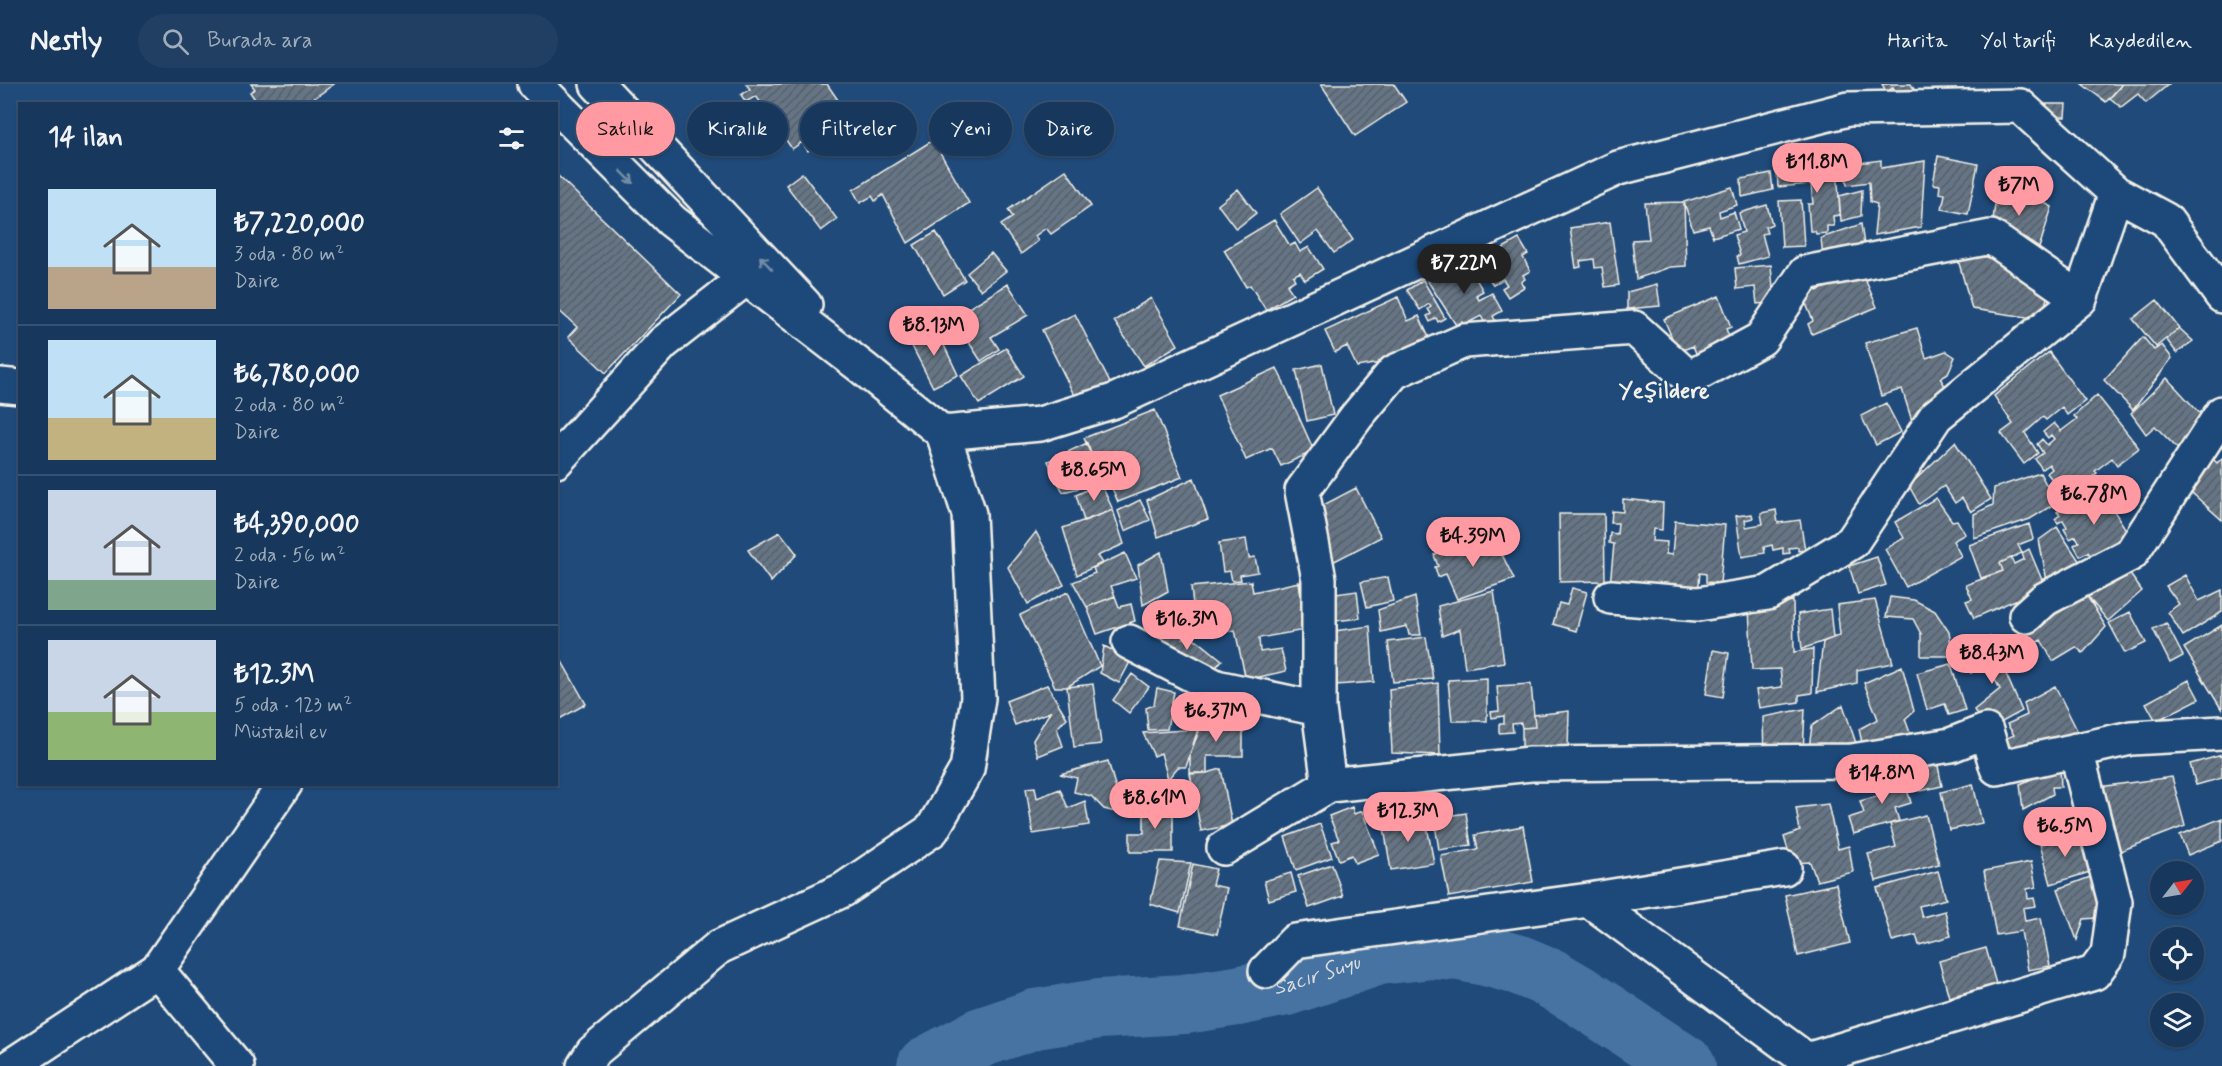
<!DOCTYPE html>
<html lang="tr">
<meta charset="utf-8">
<style>
body{margin:0;font-family:Mynerve,sans-serif;background:#203f62;color:#f1f3f6;height:100vh;display:flex;flex-direction:column;font-size:22px;white-space:nowrap}
*{box-sizing:border-box;margin:0}
p{font-size:20px;color:#9eacbb}
.icon{flex:none;width:33px;height:33px;fill:none;stroke:currentColor;stroke-width:2;stroke-linecap:round;stroke-linejoin:round}
.map{position:relative;flex:1;overflow:hidden}
.panel{position:absolute;left:18px;top:18px;width:540px;height:684px;display:flex;flex-direction:column;background:#17385c;border-radius:0px;box-shadow:0 2px 4px #0004,0 0 0 2px #365272}
.panel>*{flex:none}
.guide{position:absolute;left:576px;top:18px;width:570px;height:54px;display:flex;gap:12px}
.needle{width:39px;rotate:59deg}
.controls{position:absolute;left:2150px;top:777px;display:grid;gap:12px}
.controls a{display:grid;place-items:center;width:54px;height:54px;border-radius:50%;background:#17385c;box-shadow:0 2px 4px #0004,0 0 0 2px #365272;font-size:30px}
.price{position:absolute;translate:-50% -51px;padding:0 14px;border-radius:21px;background:#ff9aa2;color:#111;font-size:20px;line-height:39px;filter:drop-shadow(0 2px 3px #0008)}
.price::after{content:'';position:absolute;left:50%;top:36px;width:18px;height:14px;margin-left:-9px;background:inherit;clip-path:polygon(0 0,100% 0,50% 100%)}
.price.active{background:#222;color:#fff}
ul{padding:0;list-style:none}
li{display:flex;align-items:center;gap:18px;height:150px;padding:0 30px}
li+li{border-top:2px solid #365272}
li span{display:grid;place-items:center;flex:none;width:168px;height:120px;border-radius:0px;color:#555}
li>.icon{margin-inline-start:auto}
span .icon{width:72px;height:72px;fill:#fffc;stroke-width:1}
li b{font-size:26px}
h2{display:flex;justify-content:space-between;align-items:center;height:72px;padding:0 30px;font-size:26px}
.chip{padding:0 21px;border-radius:27px;background:#17385c;box-shadow:0 2px 4px #0004,0 0 0 2px #365272;font-size:21px;line-height:54px}
.chip.active{background:#ff9aa2;color:#111}
header{display:flex;align-items:center;gap:36px;box-sizing:border-box;height:84px;padding:0 30px;background:#17385c;border-bottom:2px solid #365272}
header strong{font-size:28px}
nav{display:flex;gap:33px;margin-inline-start:auto;font-size:21px}
.search{width:420px;height:54px;background:#203f62;display:flex;align-items:center;gap:15px;box-sizing:border-box;padding:0 21px;border-radius:33px;color:#9eacbb;font-size:22px}
.map>svg:first-child{display:block}
.lines{fill:none;stroke-linecap:round;stroke-linejoin:round}
.river{stroke:#4773a2;stroke-width:60}
.building{fill:url(#building-hatch);stroke:#f4f1e8;stroke-width:1.5}
.minor-casing{stroke:#f4f1e8;stroke-width:38}
.minor{stroke:#1f4a7a;stroke-width:33}
.oneway{stroke:#748da6}
.labels{text-anchor:middle;dominant-baseline:central;stroke-width:4.5;stroke-linejoin:round;paint-order:stroke}
.water-label{font-size:21px;font-style:italic;fill:#dadede;stroke:#1f4a7a}
.quarter-label{font-size:22px;font-weight:bold;fill:#f4f1e8;stroke:#1f4a7a}
</style>
<header>
<strong>Nestly</strong>
<div class="search"><svg class="icon" aria-label="search" viewBox="0 0 24 24"><circle cx="10" cy="10" r="6"/><path d="M15 15l6 6"/></svg>Burada ara</div>
<nav><a>Harita</a><a>Yol tarifi</a><a>Kaydedilen</a></nav>
</header>
<div class="map">
<svg width="2222" height="982" viewBox="0 0 2222 982">
<defs>
<pattern id="building-hatch" width="6" height="6" patternUnits="userSpaceOnUse" patternTransform="scale(1.5)"><rect width="6" height="6" fill="#657585"/><path d="M-1 1l2-2M0 6l6-6M5 7l2-2" fill="none" stroke="#575e66"/></pattern>
</defs>
<rect width="100%" height="100%" fill="#1f4a7a"/>
<filter id="ink" filterUnits="userSpaceOnUse"><feTurbulence type="fractalNoise" baseFrequency=".0167" numOctaves="2"/><feDisplacementMap in="SourceGraphic" scale="12" xChannelSelector="R" yChannelSelector="G"/><feConvolveMatrix kernelMatrix="1 2 1 2 8 2 1 2 1" color-interpolation-filters="sRGB"/></filter>
<g filter="url(#ink)">
<g class="lines">
<path class="river" id="s1" d="M927,982L982,953L1035,935L1099,925L1184,920L1237,912L1286,902L1379,871L1432,865L1460,867L1486,872L1519,881L1550,894L1579,911L1686,982"/>
</g>
<path class="building" d="M251,0H334L306,20H258L250,8L255,5Z
M746,0H827L847,29L827,42L833,50L808,67L802,58L792,65L780,47L774,51L778,56L774,59L768,50L760,56L749,41L768,29L756,12L746,18L741,11L750,5Z
M1321,0H1394L1406,18L1355,52Z
M1882,0H1911L1916,9L1902,18L1893,3L1887,9Z
M2082,0H2122L2106,18Z
M2123,0H2169L2146,19L2138,10L2121,23L2110,14Z
M2044,20H2066L2065,33H2045Z
M933,56L969,119L908,159L883,111L875,117L872,112L860,119L853,106Z
M1938,72L1978,80L1968,130L1942,125L1945,110L1939,109L1940,101L1933,100Z
M1881,76V84L1925,77L1921,143L1874,151L1877,120L1870,118L1869,98L1847,101L1845,81Z
M1837,83L1840,131L1833,132L1834,142H1827V149L1816,150L1815,147H1810L1808,120H1813L1811,100L1778,103L1777,87Z
M1066,86L1091,122L1051,150L1046,144L1035,152L1038,157L1021,170L1001,141L1013,133L1008,126Z
M802,89L837,135L821,147L786,101Z
M1771,89L1773,106L1742,113L1741,95Z
M556,90L681,210L606,289L568,253L577,243L556,224Z
M1998,95L2052,123L2039,164L1991,153Z
M1732,103L1737,121L1719,127L1720,133L1734,128L1739,145L1713,153L1709,142L1693,146L1684,118Z
M1317,104L1353,156L1334,169L1318,147L1300,160L1280,130Z
M1238,105L1256,129L1236,145L1218,121Z
M1862,106L1861,132L1841,137L1839,112Z
M1801,116L1804,162L1782,163L1779,117Z
M1684,118L1686,182L1670,183L1636,195L1632,156L1649,155L1645,119Z
M1767,121L1772,140L1765,143L1767,149L1762,150L1768,172L1739,180L1737,172L1740,171L1734,151L1744,148L1739,129Z
M1274,136L1290,162L1295,159L1300,168L1309,163L1323,185L1305,196L1300,188L1293,192L1295,196L1287,201L1293,210L1266,226L1250,201L1246,203L1224,166Z
M1610,138L1619,201L1605,203L1602,183L1595,184L1594,175L1580,177L1581,183L1576,184L1570,144Z
M1861,140L1864,161L1823,173L1821,154Z
M936,148L965,196L943,210L914,161Z
M1519,155L1528,170L1523,173L1530,187L1523,191L1525,195L1521,198L1524,203L1508,213L1502,204L1507,201L1503,195L1493,201L1488,193L1483,196L1473,178L1493,166L1498,175L1506,170L1503,164Z
M1955,165L2054,190L2041,235L1972,225Z
M991,169L1006,187L981,206L967,189Z
M1471,171L1473,175L1467,179L1483,207L1476,211L1479,216L1492,209L1502,227L1493,232L1495,236L1486,241L1481,232L1464,241L1462,238L1456,241L1427,196Z
M1771,181L1774,218L1757,220L1755,203L1737,205L1735,184Z
M1862,188L1877,223L1812,250L1808,240L1813,237L1805,217L1807,216L1804,209L1816,204L1817,207Z
M1423,196L1445,234L1438,238L1436,234L1430,238L1427,232L1431,230L1428,225L1431,223L1429,220L1420,226L1407,206Z
M1008,200L1028,231L991,253L999,265L981,277L966,254L970,251L968,247L965,249L959,239L966,234L962,228Z
M1657,200L1660,222L1627,225V208Z
M1719,212L1731,243L1726,245L1733,262L1699,276L1693,262L1678,268L1664,235Z
M1398,213L1408,237L1419,232L1431,258L1391,277L1357,283L1347,262L1335,268L1325,247Z
M1151,214L1178,261L1144,282L1114,237Z
M2157,216L2179,244L2156,263L2133,235Z
M1075,230L1113,305L1079,321L1042,246Z
M933,238L958,291L933,303L912,262Z
M1917,244L1926,274L1946,267L1955,273L1948,289L1940,294L1951,311L1912,337L1902,305L1881,312L1865,259Z
M2179,244L2193,257L2177,269L2166,255Z
M2143,253L2154,266L2162,261L2172,274L2133,326L2104,296Z
M1006,264L1024,292L979,320L961,292Z
M2049,268L2085,317L2067,331L2062,323L2046,336L2043,333L2025,349L2038,369L2024,380L2001,349L2013,340L1994,312Z
M1322,280L1333,331L1307,337L1296,286Z
M1277,284L1314,367L1281,382L1272,364L1246,376L1217,311Z
M2167,294L2205,335L2180,367L2155,342L2146,350L2131,329Z
M2097,311L2139,364L2117,381L2112,374L2095,387L2097,389L2066,413L2047,389L2052,385L2049,380L2042,385L2035,375L2043,369L2037,360L2042,355L2047,361L2054,355L2051,351L2048,354L2043,348L2054,339L2061,347L2077,335L2074,332Z
M1886,319L1901,348L1876,361L1861,332Z
M1155,326L1182,393L1118,418L1112,404L1123,399L1114,376L1096,383L1084,354Z
M1955,358L1991,415L1971,428L1962,414L1955,419L1944,402L1919,420L1909,402Z
M1087,359L1103,398L1063,408L1048,377Z
M2209,371L2217,379L2222,374V436L2183,401Z
M2040,389L2056,419L2030,435L1974,454V430L1993,421L1994,404Z
M1194,394L1208,435L1158,453L1147,416Z
M1103,398L1102,402L1113,426L1084,437L1076,411Z
M2098,402L2132,455L2098,483L2088,468L2080,472L2074,461L2079,458L2076,452L2070,455L2064,445L2067,443L2063,436L2058,439L2055,435L2060,431L2057,428Z
M1356,404L1381,453L1329,480L1312,427Z
M1936,414L1952,437L1957,436L1965,450L1953,457L1961,472L1906,503L1885,465L1904,454L1895,438Z
M1623,415L1663,419L1662,446L1653,445L1652,457L1667,458L1666,470L1672,471L1675,437L1725,441L1720,499L1706,498V490L1700,489L1698,509L1610,501L1614,460L1609,459L1610,449L1617,450L1618,439H1611L1612,427L1623,428Z
M1140,416L1150,436L1125,447L1118,427Z
M1113,426L1124,460L1097,472L1102,479L1077,491L1063,444Z
M1776,426L1778,439L1800,436L1805,466L1798,467V463L1789,464L1790,469L1783,470V464L1773,466L1772,461L1764,463L1765,469L1742,473L1736,432L1752,430L1753,434L1745,436L1746,443L1763,440L1761,429Z
M1559,430H1604L1605,497L1560,498Z
M2029,440L2033,455L2018,461L2022,469L2000,479L2003,487L1981,494L1969,461Z
M2057,443L2087,489L2050,512L2039,456Z
M780,448L797,470L771,498L748,466Z
M1036,448L1064,501L1028,520L1008,483Z
M1492,450L1514,495L1457,515L1446,490L1438,493L1435,483L1438,482L1434,471L1465,458L1470,470L1485,463L1482,454Z
M1246,455L1249,474L1255,473L1258,488L1240,491L1241,496L1232,497L1230,487L1223,488L1219,459Z
M2029,465L2045,503L1974,534L1966,517L1972,515L1966,501L2003,487L2000,479L2011,474L2014,480L2024,475L2022,469Z
M1161,468L1168,507L1143,521L1138,481Z
M1125,469L1136,494L1111,502L1115,512L1087,523L1073,498L1095,489L1093,484Z
M1877,473L1886,501L1858,510L1849,482Z
M2127,486L2142,507L2108,537L2087,512Z
M2185,491L2199,517L2222,506V528L2183,552L2168,528L2179,520L2166,502Z
M1388,493L1393,517L1367,523L1361,498Z
M1251,497L1253,508L1299,498L1305,546L1259,554L1260,568L1281,565L1286,587L1246,596L1235,546L1216,549L1213,535L1195,539L1191,503Z
M1572,504L1587,508L1576,547L1553,540L1559,519L1567,521Z
M1357,507L1360,534L1335,537L1321,512Z
M1494,507L1504,578L1465,584L1460,545L1442,552L1438,522Z
M1068,508L1100,582L1067,603H1055L1020,531Z
M1115,512L1119,523L1131,520L1135,537L1097,550L1087,523Z
M2087,512L2106,543L2083,569L2076,563L2053,577L2041,556L2027,564L2011,534L2045,515L2054,531Z
M1415,513L1421,551H1409L1407,542L1381,548L1378,526Z
M1890,513L1914,516L1935,527L1949,548L1953,572H1921V550L1913,535L1886,533Z
M1875,516L1893,579L1857,586V599L1817,608L1823,558L1840,551L1837,521Z
M1793,517L1794,568L1813,565L1812,609L1799,611V618L1759,624L1756,606L1782,603L1780,585L1752,586L1749,524Z
M1830,525L1833,554L1802,565L1798,530Z
M2130,528L2146,559L2125,569L2109,539Z
M1168,536L1185,538L1183,554L1197,556L1222,576L1202,600L1155,561L1162,553L1157,549Z
M2166,539L2183,572L2170,579L2153,545Z
M2222,541V626L2184,564Z
M1370,542L1374,598L1323,602L1320,549Z
M1426,553L1433,595L1393,598L1388,558Z
M1990,553L2022,627L1986,647L1974,626L2000,605L1985,578L1971,589L1959,566Z
M1104,562L1131,576L1119,599L1100,589Z
M1713,566L1729,569L1723,613L1706,610Z
M556,567L586,620L556,637Z
M1951,580L1965,626L1949,631L1945,620L1927,626L1917,589Z
M1902,582L1914,627L1905,635L1913,657L1864,668L1859,645L1878,635L1864,599Z
M1132,590L1149,603L1129,629L1113,616Z
M1487,594V637H1452L1448,596Z
M2189,596L2199,615L2156,637L2146,619Z
M1438,599L1440,671L1392,669L1389,605Z
M1093,600L1101,660L1074,663L1067,603Z
M1531,600L1535,643L1522,644L1521,639L1512,640L1513,648L1499,649V640H1504V632L1492,634L1491,628L1499,627L1497,602Z
M1047,601L1067,634L1057,644L1063,662L1038,672L1033,656L1050,628L1015,641L1006,617Z
M2055,602L2078,648L2008,676L1999,658L2014,651L2007,640L2027,631L2024,619Z
M1157,604L1174,608L1167,645L1148,646L1146,624L1154,621Z
M1843,621L1860,671L1808,672L1812,642Z
M1805,625L1803,669L1764,673L1763,633Z
M1569,627L1568,667L1522,670V644L1535,643L1534,631Z
M1203,637H1243V672H1207V689H1190V670Z
M1198,645L1186,683H1178L1168,695L1161,669L1154,672L1143,649Z
M2222,671V694L2196,701L2190,680Z
M1108,677L1123,730L1104,725L1091,712L1074,708L1077,694L1060,690Z
M1937,677L1942,702L1920,707L1918,700L1911,701L1910,695L1918,693L1916,681Z
M2060,683L2061,703H2052L2053,710L2023,726L2020,700Z
M1221,685L1232,741L1201,747L1190,690L1207,689Z
M1902,688L1911,719L1895,724L1899,737L1853,750L1848,734L1864,729L1860,717L1879,712L1875,696Z
M2172,693L2185,742L2110,771L2092,704Z
M1973,700L1982,739L1949,746L1941,708Z
M1035,703L1037,714L1060,705L1068,724L1085,717L1089,741L1033,750L1026,704Z
M1144,719H1173V768H1130V749H1144Z
M1828,720L1838,765L1849,762L1853,788L1817,797L1810,778L1792,779L1784,753L1800,747L1796,724Z
M1352,723L1354,730L1362,727L1379,770L1355,779L1352,771L1339,776L1332,758L1339,756L1329,732Z
M1466,729L1471,761L1439,766L1434,734Z
M1926,731L1939,780L1876,797L1868,770L1896,763L1890,740Z
M1425,732L1434,779L1391,786L1383,738Z
M2222,734V757L2188,771L2180,751Z
M1320,740L1332,773L1296,786L1285,753Z
M1523,742L1533,798L1449,813L1441,772L1478,765L1475,751Z
M2077,749L2090,788L2051,800L2040,760Z
M1160,777L1191,779L1180,829L1150,820Z
M2031,778L2036,803L2027,805L2028,815L2034,814L2036,822L2023,824L2025,837L2041,834L2050,882L2028,886L2021,847L1996,851L1984,787Z
M1193,780L1216,785L1212,801L1227,804L1217,850L1180,842Z
M1332,780L1343,812L1309,824L1298,792Z
M1938,787L1946,815L1919,822L1922,833L1945,827L1951,852L1919,861L1916,851L1892,857L1877,804Z
M1291,789L1296,808L1269,816L1264,797Z
M2093,792L2108,833L2084,835L2077,856L2058,805Z
M1836,800L1850,859L1798,872L1785,811Z
M1986,864L1996,900L1949,913L1939,877Z"/>
<g class="lines">
<g class="minor-casing">
<path id="minor" d="M535,0L555,20
M597,0L805,221
M556,21L672,137L863,284L943,349L969,430L978,614L967,685L932,746L843,806L719,863L593,968L584,982
M0,301L20,303
M943,349L1040,340L1114,317L1618,84L1848,25L2020,22L2116,109L2166,136L2222,212
M556,377L663,259L745,195
M1611,513L1698,520L1768,509L1852,458L1936,332L2080,215L2116,109
M2026,532L2045,515L2131,470L2222,329
M1129,558L1216,603L1319,625L1329,701L1531,680L1852,677L1951,661L1986,647L1997,684L2131,654L2222,649
M1319,625V495L1302,407L1357,332L1394,288L1464,257L1634,244L1689,294L1761,255L1805,189L1991,153L2080,215
M1224,764L1329,701
M1589,816L1784,784
M157,886L237,982
M1266,887L1295,857L1589,816L1807,976
M1807,976L2094,889L2108,870L2115,818L2076,666
M11,982L157,886L285,700"/>
</g>
<use href="#minor" class="minor"/>
</g>
<defs><path id="oneway-shaft" d="M-6 0H5M1.5-3L5.5 0L1.5 3" fill="none" stroke-width="1.6" stroke-linecap="round" stroke-linejoin="round" transform="scale(1.5)"/></defs>
<g class="oneway">
<use href="#oneway-shaft" transform="translate(627 93) rotate(45)"/>
<use href="#oneway-shaft" transform="translate(766 179) rotate(-133)"/>
</g>
</g>
<g class="labels">
<g class="water-label">
<text stroke="none"><textPath href="#s1" startOffset="404">Sacır Suyu</textPath></text>
</g>
<g class="quarter-label">
<text x="1664" y="308">Yeşildere</text>
</g>
</g>
</svg>
<div class="controls">
<a><svg class="needle" viewBox="-14 -14 28 28"><path d="M0-13l5 13h-10z" fill="#e53935"/><path d="M0 13l5-13h-10z" fill="#9eacbb"/></svg></a>
<a><svg class="icon" aria-label="locate" viewBox="0 0 24 24"><circle cx="12" cy="12" r="6"/><path d="M12 2v4M12 18v4M2 12h4M18 12h4"/></svg></a>
<a><svg class="icon" aria-label="layers" viewBox="0 0 24 24"><path d="M12 4l9 5-9 5-9-5zM3 14l9 5 9-5"/></svg></a>
</div>
<b class="price" style="left:1817px;top:110px">₺11.8M</b>
<b class="price" style="left:2019px;top:133px">₺7M</b>
<b class="price active" style="left:1464px;top:211px">₺7.22M</b>
<b class="price" style="left:934px;top:273px">₺8.13M</b>
<b class="price" style="left:1094px;top:418px">₺8.65M</b>
<b class="price" style="left:2094px;top:442px">₺6.78M</b>
<b class="price" style="left:1473px;top:484px">₺4.39M</b>
<b class="price" style="left:1187px;top:567px">₺16.3M</b>
<b class="price" style="left:1992px;top:601px">₺8.43M</b>
<b class="price" style="left:1216px;top:659px">₺6.37M</b>
<b class="price" style="left:1882px;top:721px">₺14.8M</b>
<b class="price" style="left:1155px;top:746px">₺8.61M</b>
<b class="price" style="left:1408px;top:759px">₺12.3M</b>
<b class="price" style="left:2065px;top:774px">₺6.5M</b>
<div class="guide">
<a class="chip active">Satılık</a>
<a class="chip">Kiralık</a>
<a class="chip">Filtreler</a>
<a class="chip">Yeni</a>
<a class="chip">Daire</a>
</div>
<section class="panel">
<h2>14 ilan<svg class="icon" aria-label="filters" viewBox="0 0 24 24"><path d="M4 7h16M4 17h16"/><circle cx="9" cy="7" r="2"/><circle cx="15" cy="17" r="2"/></svg></h2>
<ul>
<li><span style="background:linear-gradient(#bfe0f5 65%,#b9a48a 0)"><svg class="icon" aria-label="home" viewBox="0 0 24 24"><path d="M3 11l9-7 9 7M6 9v11h12V9"/></svg></span><div><b>₺7,220,000</b><p>3 oda · 80 m²</p><p>Daire</p></div></li>
<li><span style="background:linear-gradient(#bfe0f5 65%,#c2b280 0)"><svg class="icon" aria-label="home" viewBox="0 0 24 24"><path d="M3 11l9-7 9 7M6 9v11h12V9"/></svg></span><div><b>₺6,780,000</b><p>2 oda · 80 m²</p><p>Daire</p></div></li>
<li><span style="background:linear-gradient(#c9d6e8 75%,#7fa58c 0)"><svg class="icon" aria-label="home" viewBox="0 0 24 24"><path d="M3 11l9-7 9 7M6 9v11h12V9"/></svg></span><div><b>₺4,390,000</b><p>2 oda · 56 m²</p><p>Daire</p></div></li>
<li><span style="background:linear-gradient(#c9d6e8 60%,#8fb573 0)"><svg class="icon" aria-label="home" viewBox="0 0 24 24"><path d="M3 11l9-7 9 7M6 9v11h12V9"/></svg></span><div><b>₺12.3M</b><p>5 oda · 123 m²</p><p>Müstakil ev</p></div></li>
</ul>
</section>
</div>
